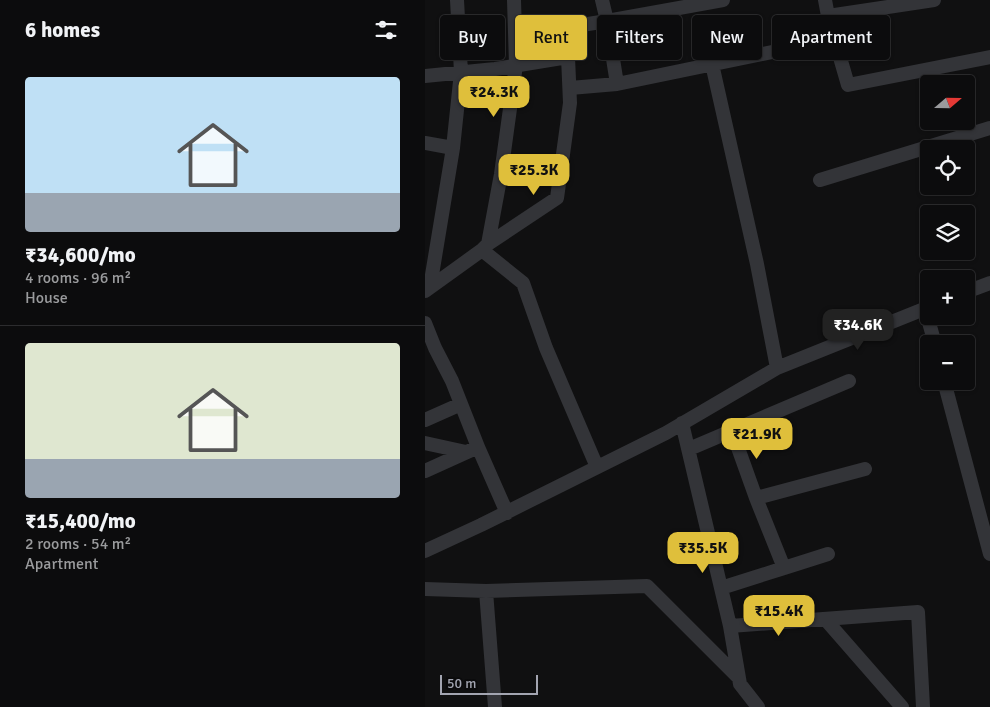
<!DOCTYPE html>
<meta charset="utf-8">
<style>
body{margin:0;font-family:Signika,sans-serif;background:#151516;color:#f1f3f6;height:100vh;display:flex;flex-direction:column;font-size:19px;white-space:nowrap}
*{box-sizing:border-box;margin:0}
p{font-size:16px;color:#9a9b9d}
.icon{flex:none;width:28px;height:28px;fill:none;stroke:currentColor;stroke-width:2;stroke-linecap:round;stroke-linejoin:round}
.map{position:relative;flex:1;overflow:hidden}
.side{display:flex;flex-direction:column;background:#0c0c0d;width:425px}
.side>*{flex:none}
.banner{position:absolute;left:15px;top:15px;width:475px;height:45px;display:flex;gap:10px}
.needle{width:32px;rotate:70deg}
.fabs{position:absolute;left:495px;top:75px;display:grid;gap:10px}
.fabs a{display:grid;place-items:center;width:55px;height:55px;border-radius:5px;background:#0c0c0d;box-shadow:0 1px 4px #0004,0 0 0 1px #2c2c2e;font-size:25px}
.scale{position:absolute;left:15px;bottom:12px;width:98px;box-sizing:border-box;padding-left:5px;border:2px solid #a3a5b1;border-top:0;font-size:14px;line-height:18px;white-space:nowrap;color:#a3a5b1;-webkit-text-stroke:4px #0b0b0c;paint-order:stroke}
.price{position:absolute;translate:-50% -42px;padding:0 11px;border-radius:10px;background:#dfbf3b;color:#111;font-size:16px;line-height:32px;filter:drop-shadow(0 1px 2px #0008)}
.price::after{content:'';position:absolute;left:50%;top:30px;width:15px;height:11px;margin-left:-8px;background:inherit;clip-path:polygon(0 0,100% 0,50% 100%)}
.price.selected{background:#222;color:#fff}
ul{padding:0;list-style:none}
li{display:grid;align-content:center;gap:10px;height:265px;padding:0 25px}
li+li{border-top:1px solid #2c2c2e}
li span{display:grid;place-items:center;height:155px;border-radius:5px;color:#555}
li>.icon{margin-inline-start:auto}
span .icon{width:90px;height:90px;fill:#fffc;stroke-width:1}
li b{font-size:21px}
h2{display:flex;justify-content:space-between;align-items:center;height:60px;padding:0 25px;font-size:21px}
.chip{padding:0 18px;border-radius:5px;background:#0c0c0d;box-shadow:0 1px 4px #0004,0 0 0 1px #2c2c2e;font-size:18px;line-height:45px}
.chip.selected{background:#dfbf3b;color:#111}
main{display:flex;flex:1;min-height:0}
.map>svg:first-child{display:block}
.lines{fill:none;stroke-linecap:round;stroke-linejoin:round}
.minor{stroke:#333438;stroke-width:14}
</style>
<main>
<section class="side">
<h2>6 homes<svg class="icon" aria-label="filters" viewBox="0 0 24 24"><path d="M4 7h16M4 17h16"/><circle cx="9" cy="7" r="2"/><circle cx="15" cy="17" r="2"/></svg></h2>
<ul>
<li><span style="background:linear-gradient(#bfe0f5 75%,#9aa5b1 0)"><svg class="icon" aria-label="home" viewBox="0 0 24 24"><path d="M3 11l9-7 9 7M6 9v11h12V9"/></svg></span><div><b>₹34,600/mo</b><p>4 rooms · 96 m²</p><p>House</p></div></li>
<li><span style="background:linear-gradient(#dfe7d0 75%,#9aa5b1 0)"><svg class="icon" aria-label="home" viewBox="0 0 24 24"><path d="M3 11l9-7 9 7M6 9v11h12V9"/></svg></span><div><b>₹15,400/mo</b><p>2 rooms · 54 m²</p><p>Apartment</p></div></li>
</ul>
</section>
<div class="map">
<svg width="565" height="707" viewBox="0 0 565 707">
<rect width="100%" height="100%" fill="#101011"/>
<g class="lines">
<path class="minor" d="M177,0L182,21L298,0
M400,0L403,16L509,0
M403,16L423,85L565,57
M0,76L70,69L143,57L144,27L182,21L192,84L410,39
M145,88L192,84
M0,143L28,148
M395,180L565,128
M63,244L76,174L91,65L89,0
M57,250L98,283L121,348L172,467
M5,287L28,148L36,72L32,0
M0,291L57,250L63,244L132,198L145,103L143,57
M541,292L565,283
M500,308L510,344
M0,323L10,348L27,381L53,447L0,471
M352,368L504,307
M519,381L565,554
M0,420L36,404
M257,423L305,626L315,684L333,707
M307,431L331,498
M0,443L41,452
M53,447L82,513
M264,449L424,381
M0,551L56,525L241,433L352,368L332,264L287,64
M359,568L403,554
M296,588L359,568L331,498L440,469
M0,589L61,591L222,586L313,677
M61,591L70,707
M400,619L477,707
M305,626L493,612L498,707"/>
</g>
</svg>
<div class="fabs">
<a><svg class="needle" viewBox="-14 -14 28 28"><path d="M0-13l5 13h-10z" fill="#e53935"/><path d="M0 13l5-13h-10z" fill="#9a9b9d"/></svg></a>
<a><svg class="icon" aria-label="locate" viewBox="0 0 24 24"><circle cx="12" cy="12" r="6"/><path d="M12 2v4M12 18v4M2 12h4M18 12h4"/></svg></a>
<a><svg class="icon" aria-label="layers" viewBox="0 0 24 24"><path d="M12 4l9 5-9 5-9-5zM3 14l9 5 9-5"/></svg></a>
<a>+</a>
<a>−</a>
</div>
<div class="scale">50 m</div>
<b class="price" style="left:69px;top:118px">₹24.3K</b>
<b class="price" style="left:109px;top:196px">₹25.3K</b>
<b class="price selected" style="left:433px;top:351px">₹34.6K</b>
<b class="price" style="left:332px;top:460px">₹21.9K</b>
<b class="price" style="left:278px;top:574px">₹35.5K</b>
<b class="price" style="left:354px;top:637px">₹15.4K</b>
<div class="banner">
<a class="chip">Buy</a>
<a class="chip selected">Rent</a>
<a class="chip">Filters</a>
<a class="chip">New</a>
<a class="chip">Apartment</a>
</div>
</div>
</main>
